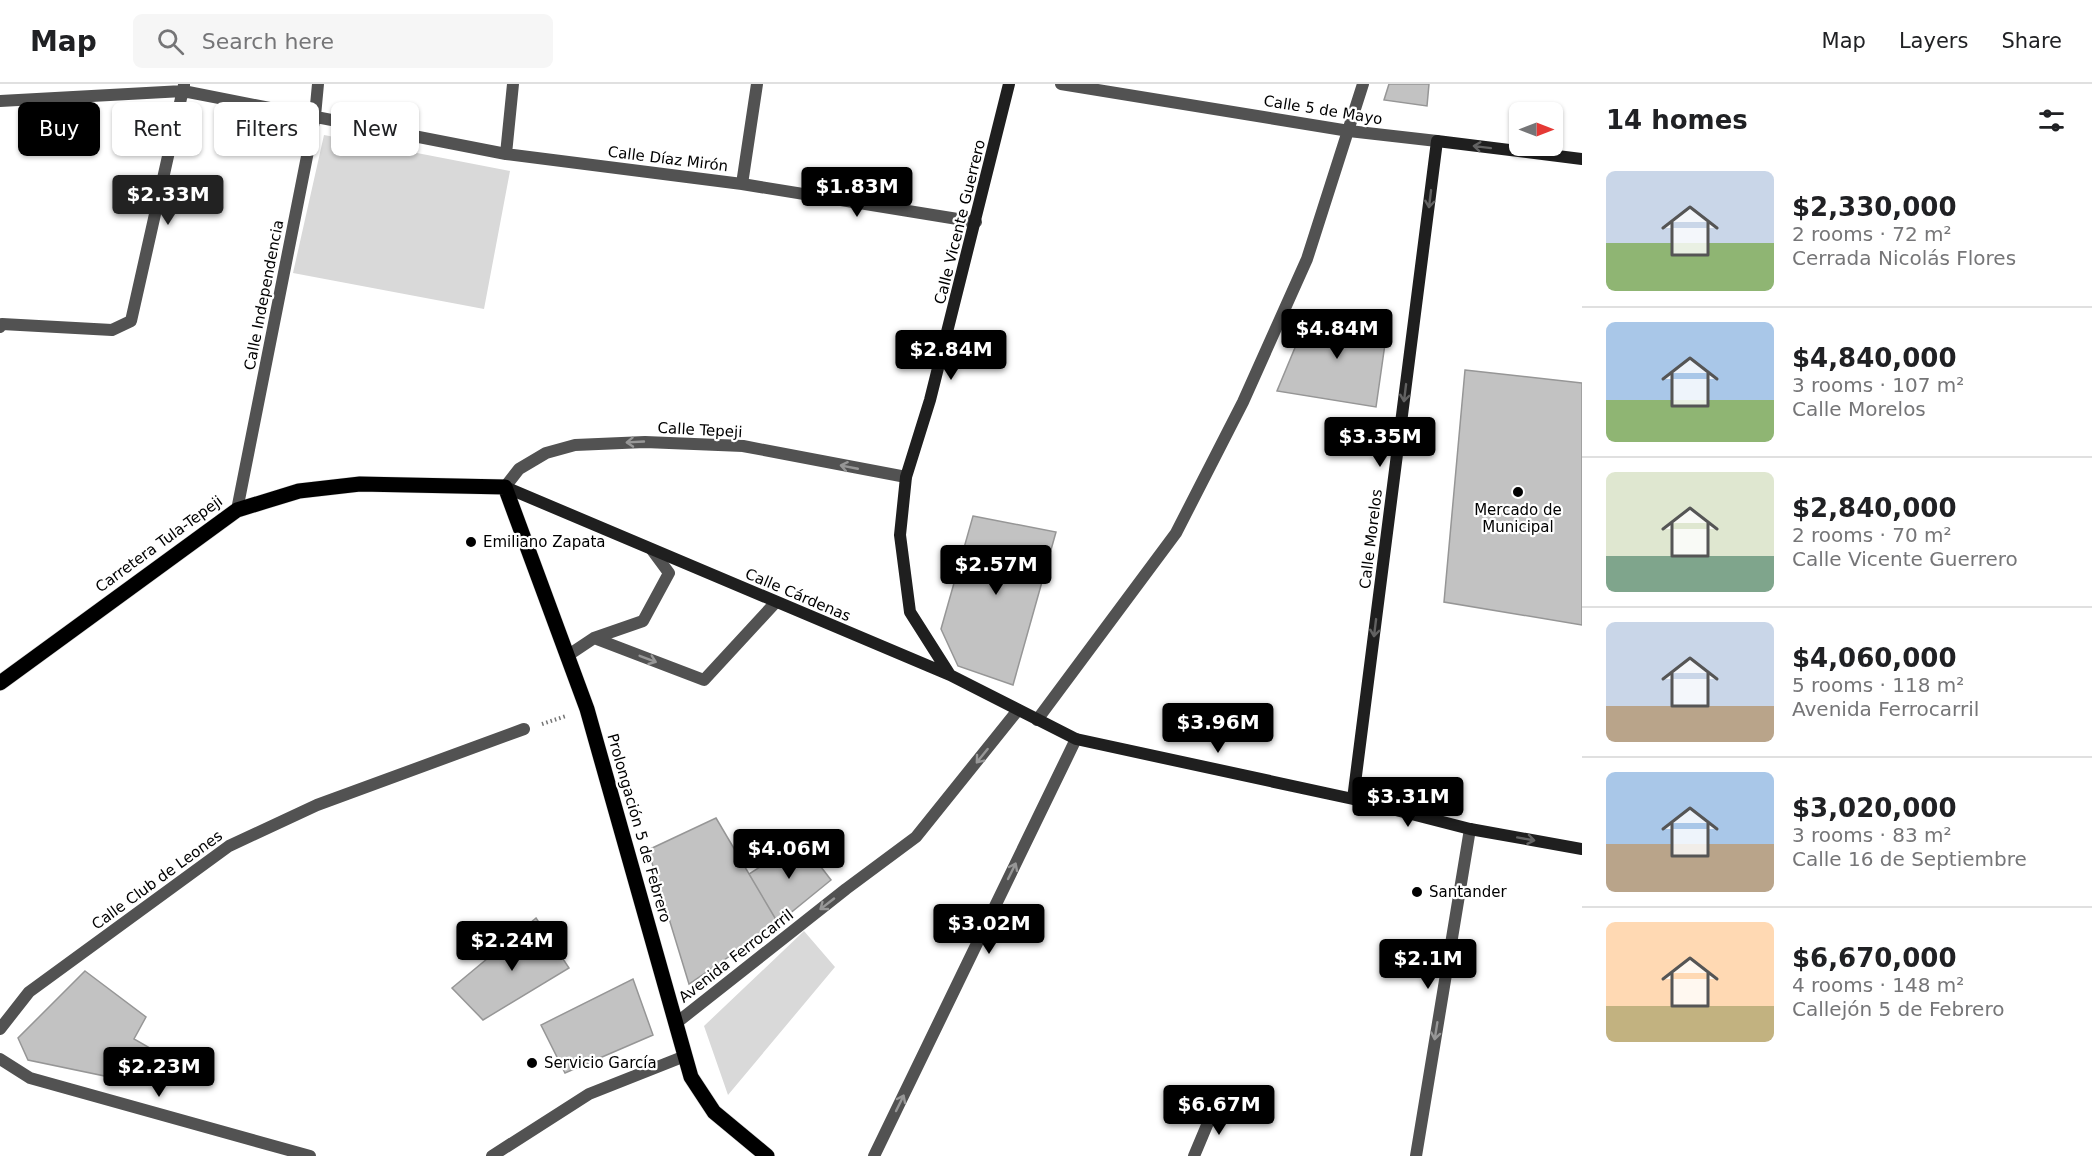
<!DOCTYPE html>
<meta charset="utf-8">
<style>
body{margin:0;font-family:"DejaVu Sans",sans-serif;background:#f6f6f6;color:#202124;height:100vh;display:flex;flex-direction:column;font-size:22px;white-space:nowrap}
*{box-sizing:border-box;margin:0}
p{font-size:20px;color:#757577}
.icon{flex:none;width:33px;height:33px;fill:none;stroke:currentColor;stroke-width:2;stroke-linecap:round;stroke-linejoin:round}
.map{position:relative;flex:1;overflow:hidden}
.details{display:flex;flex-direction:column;background:#fff;width:510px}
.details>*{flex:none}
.guide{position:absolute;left:18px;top:18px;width:570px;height:54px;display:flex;gap:12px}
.needle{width:39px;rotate:90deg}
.fabs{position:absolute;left:1509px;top:18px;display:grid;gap:12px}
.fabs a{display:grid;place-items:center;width:54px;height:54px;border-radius:9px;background:#fff;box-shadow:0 2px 4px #0004;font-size:30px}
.price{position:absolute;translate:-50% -51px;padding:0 14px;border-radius:6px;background:#000;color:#fff;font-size:20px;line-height:39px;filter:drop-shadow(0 2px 3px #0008)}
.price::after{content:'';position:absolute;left:50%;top:36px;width:18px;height:14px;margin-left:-9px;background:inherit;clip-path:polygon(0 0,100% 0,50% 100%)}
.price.selected{background:#222;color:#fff}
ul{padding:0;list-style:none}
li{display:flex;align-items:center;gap:18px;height:150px;padding:0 24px}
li+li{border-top:2px solid #e0e0e0}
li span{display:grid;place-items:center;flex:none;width:168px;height:120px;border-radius:9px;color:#555}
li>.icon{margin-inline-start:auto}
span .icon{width:72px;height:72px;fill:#fffc;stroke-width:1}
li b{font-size:26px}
h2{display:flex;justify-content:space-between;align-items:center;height:72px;padding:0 24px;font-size:26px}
.chip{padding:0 21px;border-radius:9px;background:#fff;box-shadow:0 2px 4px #0004;font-size:21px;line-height:54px}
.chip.selected{background:#000;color:#fff}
header{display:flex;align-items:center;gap:36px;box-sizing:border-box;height:84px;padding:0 30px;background:#fff;border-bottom:2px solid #e0e0e0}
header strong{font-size:28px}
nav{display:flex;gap:33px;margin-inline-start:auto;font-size:21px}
.search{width:420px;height:54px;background:#f6f6f6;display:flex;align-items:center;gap:15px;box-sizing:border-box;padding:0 21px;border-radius:9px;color:#757577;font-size:22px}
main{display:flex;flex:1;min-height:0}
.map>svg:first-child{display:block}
.green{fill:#d9d9d9}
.building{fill:#c2c2c2;stroke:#969696;stroke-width:1.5}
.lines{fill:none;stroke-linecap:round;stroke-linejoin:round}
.primary-casing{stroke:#dbdbdb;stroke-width:16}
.path{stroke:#747474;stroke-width:4;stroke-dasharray:1.5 3;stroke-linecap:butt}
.lane{stroke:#525252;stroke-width:12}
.street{stroke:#525252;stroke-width:12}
.secondary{stroke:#1f1f1f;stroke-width:12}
.primary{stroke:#000;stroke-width:15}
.oneway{stroke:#626262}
.oneway2{stroke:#979797}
.poi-dot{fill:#000;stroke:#fff;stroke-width:2}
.labels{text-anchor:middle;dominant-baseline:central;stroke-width:4.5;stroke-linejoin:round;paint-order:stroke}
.street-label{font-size:15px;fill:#000;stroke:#fff}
.poi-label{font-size:15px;fill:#000;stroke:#fff;text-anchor:start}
</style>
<header>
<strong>Map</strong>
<div class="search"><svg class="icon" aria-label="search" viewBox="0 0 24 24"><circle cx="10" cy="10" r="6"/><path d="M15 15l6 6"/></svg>Search here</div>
<nav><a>Map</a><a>Layers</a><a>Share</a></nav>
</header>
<main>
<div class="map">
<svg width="1582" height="1072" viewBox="0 0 1582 1072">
<rect width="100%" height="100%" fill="#fff"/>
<path class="green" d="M324,51L510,87L484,225L293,189Z
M804,847L835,883L728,1011L704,942Z"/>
<path class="building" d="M1389,0H1429L1427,22L1384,16Z
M1309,230L1388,239L1376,323L1277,307Z
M1465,286L1582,299V541L1444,518Z
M973,432L1056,448L1013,601L958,582L941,545Z
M716,734L778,839L689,900L648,766Z
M801,757L831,796L778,839L749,790Z
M536,834L569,884L483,936L452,904Z
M85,887L146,933L134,955L157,968L148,1001L28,976L18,954Z
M633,895L653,951L565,989L541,941Z"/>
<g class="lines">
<g class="primary-casing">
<path id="primary" d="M0,599L237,426L299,407L360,400L505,403L587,625L691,993L714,1028L767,1072"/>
</g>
<path class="path" d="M542,640L566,632"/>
<path class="lane" d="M594,554L704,596L776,518
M567,572L594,554L643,537L669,489L652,466"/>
<path class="street" d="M1061,0L1349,47L1437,57
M0,17L183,7L506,70L742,100L976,138
M506,70L513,0
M742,100L757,0
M0,243L2,240L112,246L131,237L184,1
M505,403L519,385L546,369L575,361L645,358L743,362L906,393
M237,426L315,32L318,0
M1037,636L1176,449L1243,318L1307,175L1363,0
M675,940L846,805L916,753L1018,626
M0,945L29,908L229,762L317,721L524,645
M0,975L30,994L310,1072
M492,1072L589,1010L685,972
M874,1072L1076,655
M1194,1072L1215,1022
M1416,1072L1470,745"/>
<path class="secondary" d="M505,403L950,591L1076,655L1353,715L1470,745L1582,765
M950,591L910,528L900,451L906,393L930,316L1009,0
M1353,715L1437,57L1582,75"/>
<use href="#primary" class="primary"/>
</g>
<defs><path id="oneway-shaft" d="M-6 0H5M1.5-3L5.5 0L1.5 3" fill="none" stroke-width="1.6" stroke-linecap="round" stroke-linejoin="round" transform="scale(1.5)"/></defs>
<g class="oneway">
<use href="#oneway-shaft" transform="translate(1482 63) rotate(-173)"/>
<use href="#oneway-shaft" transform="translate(1430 115) rotate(97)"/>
<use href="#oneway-shaft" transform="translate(1405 309) rotate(97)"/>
<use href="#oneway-shaft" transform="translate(1375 544) rotate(97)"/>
<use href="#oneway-shaft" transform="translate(1526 755) rotate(10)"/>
</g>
<g class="oneway2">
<use href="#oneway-shaft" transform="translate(635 358) rotate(177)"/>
<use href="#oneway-shaft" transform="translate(849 383) rotate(-169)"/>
<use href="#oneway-shaft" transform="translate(648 575) rotate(21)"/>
<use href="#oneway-shaft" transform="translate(982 672) rotate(129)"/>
<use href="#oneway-shaft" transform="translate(1012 787) rotate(-64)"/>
<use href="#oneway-shaft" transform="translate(827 820) rotate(142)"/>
<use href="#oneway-shaft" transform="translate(1436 947) rotate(99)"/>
<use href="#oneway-shaft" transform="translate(900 1019) rotate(-64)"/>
</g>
<g class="poi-dot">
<circle cx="1518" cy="408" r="6"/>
<circle cx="471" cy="458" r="6"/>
<circle cx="1417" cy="808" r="6"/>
<circle cx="532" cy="979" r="6"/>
</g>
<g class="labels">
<g class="street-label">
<text transform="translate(1323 26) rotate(9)">Calle 5 de Mayo</text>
<text transform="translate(668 75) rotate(7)">Calle Díaz Mirón</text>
<text transform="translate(960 138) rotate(-76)">Calle Vicente Guerrero</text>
<text transform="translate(264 211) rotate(-79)">Calle Independencia</text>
<text transform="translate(700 346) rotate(3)">Calle Tepeji</text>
<text transform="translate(1371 455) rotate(-83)">Calle Morelos</text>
<text transform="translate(159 460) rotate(-36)">Carretera Tula-Tepeji</text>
<text transform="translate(798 511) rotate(23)">Calle Cárdenas</text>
<text transform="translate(639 744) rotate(74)">Prolongación 5 de Febrero</text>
<text transform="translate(157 796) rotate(-36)">Calle Club de Leones</text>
<text transform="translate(736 872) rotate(-38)">Avenida Ferrocarril</text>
</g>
<g class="poi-label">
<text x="1518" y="426" text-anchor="middle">Mercado de<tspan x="1518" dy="17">Municipal</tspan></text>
<text x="483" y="458">Emiliano Zapata</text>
<text x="1429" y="808">Santander</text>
<text x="544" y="979">Servicio García</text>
</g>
</g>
</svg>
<div class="fabs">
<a><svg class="needle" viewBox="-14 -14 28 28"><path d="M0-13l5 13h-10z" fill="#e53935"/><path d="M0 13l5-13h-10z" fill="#757577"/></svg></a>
</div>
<b class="price" style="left:857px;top:134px">$1.83M</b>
<b class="price selected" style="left:168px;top:142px">$2.33M</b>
<b class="price" style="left:1337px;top:276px">$4.84M</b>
<b class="price" style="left:951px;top:297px">$2.84M</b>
<b class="price" style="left:1380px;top:384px">$3.35M</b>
<b class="price" style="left:996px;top:512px">$2.57M</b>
<b class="price" style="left:1218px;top:670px">$3.96M</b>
<b class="price" style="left:1408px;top:744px">$3.31M</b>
<b class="price" style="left:789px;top:796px">$4.06M</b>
<b class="price" style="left:989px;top:871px">$3.02M</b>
<b class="price" style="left:512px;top:888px">$2.24M</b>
<b class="price" style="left:1428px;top:906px">$2.1M</b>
<b class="price" style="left:159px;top:1014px">$2.23M</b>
<b class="price" style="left:1219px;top:1052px">$6.67M</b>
<div class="guide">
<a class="chip selected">Buy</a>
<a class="chip">Rent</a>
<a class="chip">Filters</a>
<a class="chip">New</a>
</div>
</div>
<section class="details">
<h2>14 homes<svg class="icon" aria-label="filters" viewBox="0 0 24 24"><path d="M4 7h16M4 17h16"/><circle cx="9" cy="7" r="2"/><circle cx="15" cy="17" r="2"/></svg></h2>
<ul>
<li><span style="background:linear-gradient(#c9d6e8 60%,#8fb573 0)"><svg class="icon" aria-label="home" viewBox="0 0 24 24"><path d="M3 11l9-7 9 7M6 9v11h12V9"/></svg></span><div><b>$2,330,000</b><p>2 rooms · 72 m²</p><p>Cerrada Nicolás Flores</p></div></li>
<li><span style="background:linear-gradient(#a9c7e8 65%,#8fb573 0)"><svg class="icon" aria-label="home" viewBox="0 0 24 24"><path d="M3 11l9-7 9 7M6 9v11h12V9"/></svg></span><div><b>$4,840,000</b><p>3 rooms · 107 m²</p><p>Calle Morelos</p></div></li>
<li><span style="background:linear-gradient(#dfe7d0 70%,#7fa58c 0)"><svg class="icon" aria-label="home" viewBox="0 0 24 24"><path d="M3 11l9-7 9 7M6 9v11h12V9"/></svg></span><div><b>$2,840,000</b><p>2 rooms · 70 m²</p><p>Calle Vicente Guerrero</p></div></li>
<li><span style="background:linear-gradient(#c9d6e8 70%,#b9a48a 0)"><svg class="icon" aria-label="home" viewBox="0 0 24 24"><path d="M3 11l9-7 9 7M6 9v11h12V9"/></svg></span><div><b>$4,060,000</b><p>5 rooms · 118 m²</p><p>Avenida Ferrocarril</p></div></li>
<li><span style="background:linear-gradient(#a9c7e8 60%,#b9a48a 0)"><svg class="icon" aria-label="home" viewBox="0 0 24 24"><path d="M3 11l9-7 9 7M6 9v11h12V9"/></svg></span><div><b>$3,020,000</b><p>3 rooms · 83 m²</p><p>Calle 16 de Septiembre</p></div></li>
<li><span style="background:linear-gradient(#ffd9b3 70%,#c2b280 0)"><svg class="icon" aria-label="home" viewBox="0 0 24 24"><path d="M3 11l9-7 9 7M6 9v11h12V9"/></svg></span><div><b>$6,670,000</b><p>4 rooms · 148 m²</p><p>Callejón 5 de Febrero</p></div></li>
</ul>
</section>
</main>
